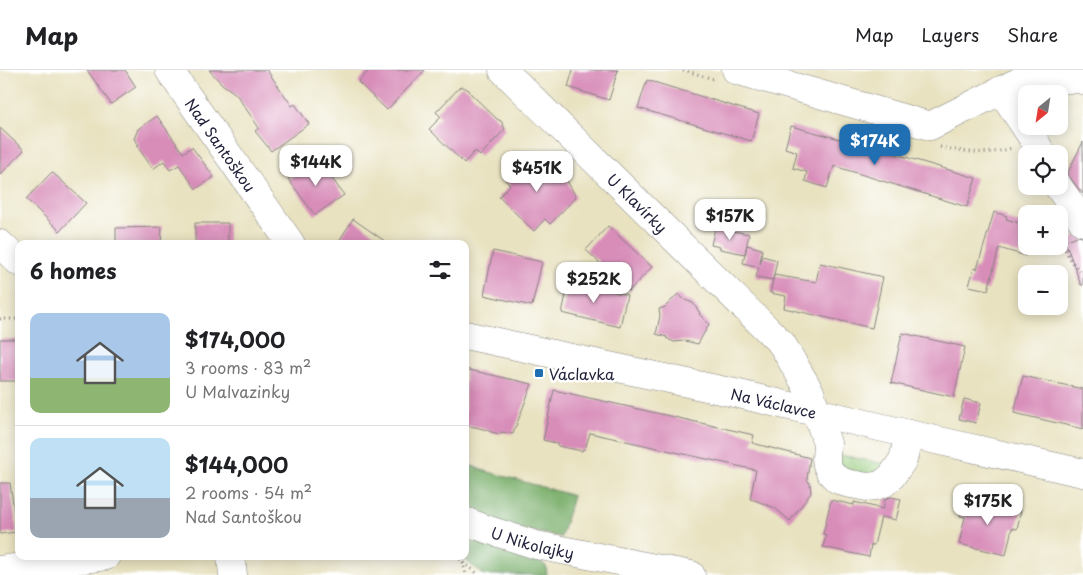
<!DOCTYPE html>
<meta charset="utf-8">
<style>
body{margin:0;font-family:"Playpen Sans",sans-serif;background:#f6f6f6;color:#202124;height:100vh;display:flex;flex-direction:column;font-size:19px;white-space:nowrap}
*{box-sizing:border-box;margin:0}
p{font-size:16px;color:#757577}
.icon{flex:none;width:28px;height:28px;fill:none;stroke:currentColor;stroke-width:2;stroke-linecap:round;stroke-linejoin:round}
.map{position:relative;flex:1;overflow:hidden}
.sheet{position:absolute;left:15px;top:170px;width:454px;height:320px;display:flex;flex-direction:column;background:#fff;border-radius:10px;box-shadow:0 2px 12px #0003}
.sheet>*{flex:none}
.needle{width:32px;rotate:210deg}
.controls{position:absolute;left:1018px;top:15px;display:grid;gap:10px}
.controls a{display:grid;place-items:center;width:50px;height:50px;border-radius:10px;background:#fff;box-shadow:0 2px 12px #0003;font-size:25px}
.price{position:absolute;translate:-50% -42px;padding:0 11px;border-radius:10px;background:#fff;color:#222;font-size:16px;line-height:32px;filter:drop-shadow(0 1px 2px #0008)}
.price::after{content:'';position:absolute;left:50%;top:30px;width:15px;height:11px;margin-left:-8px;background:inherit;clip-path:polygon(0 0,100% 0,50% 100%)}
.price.on{background:#1f6fb2;color:#fff}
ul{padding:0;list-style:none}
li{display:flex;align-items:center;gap:15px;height:125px;padding:0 15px}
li+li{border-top:1px solid #e0e0e0}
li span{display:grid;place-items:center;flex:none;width:140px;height:100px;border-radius:10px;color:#555}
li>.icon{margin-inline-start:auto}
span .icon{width:60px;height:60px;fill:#fffc;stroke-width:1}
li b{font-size:21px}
h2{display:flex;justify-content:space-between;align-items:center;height:60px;padding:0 15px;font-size:21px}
header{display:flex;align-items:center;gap:30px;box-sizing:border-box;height:70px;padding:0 25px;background:#fff;border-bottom:1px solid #e0e0e0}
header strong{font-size:24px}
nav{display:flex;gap:28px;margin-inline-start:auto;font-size:18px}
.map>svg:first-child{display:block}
.green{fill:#95c979;stroke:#5c765a}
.forest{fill:#78ad69;stroke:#4d6852}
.building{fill:#d88db9}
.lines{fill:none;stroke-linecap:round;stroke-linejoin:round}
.minor-casing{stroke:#85827e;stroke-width:29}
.path{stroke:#85827e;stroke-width:3;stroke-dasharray:1 4;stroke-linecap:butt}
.minor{stroke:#fff;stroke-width:28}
.poi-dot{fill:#1f6fb2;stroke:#fff;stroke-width:2}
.labels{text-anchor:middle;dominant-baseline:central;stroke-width:5;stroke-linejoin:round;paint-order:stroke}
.street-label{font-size:15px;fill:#22223b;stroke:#fff}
.poi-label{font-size:15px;fill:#22223b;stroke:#fff;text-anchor:start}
</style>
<header>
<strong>Map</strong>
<nav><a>Map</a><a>Layers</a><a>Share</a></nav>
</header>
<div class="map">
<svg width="1083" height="505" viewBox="0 0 1083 505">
<rect width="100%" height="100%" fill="#fff"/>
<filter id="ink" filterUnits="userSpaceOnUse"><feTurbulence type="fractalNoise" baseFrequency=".02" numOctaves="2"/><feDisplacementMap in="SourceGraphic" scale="10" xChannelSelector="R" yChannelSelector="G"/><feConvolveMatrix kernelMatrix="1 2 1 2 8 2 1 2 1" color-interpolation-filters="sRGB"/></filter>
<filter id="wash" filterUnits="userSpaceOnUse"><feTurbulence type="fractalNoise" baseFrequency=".0096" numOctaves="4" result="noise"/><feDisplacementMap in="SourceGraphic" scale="20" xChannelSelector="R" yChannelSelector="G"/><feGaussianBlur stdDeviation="1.12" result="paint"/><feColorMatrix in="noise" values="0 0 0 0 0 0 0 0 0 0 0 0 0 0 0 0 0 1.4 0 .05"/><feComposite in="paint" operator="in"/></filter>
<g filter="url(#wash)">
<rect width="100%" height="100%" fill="#e8e2c0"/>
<path class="green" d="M830,383L891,395L858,411Z"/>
<path class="forest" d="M465,389L470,395L482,400L564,423L573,426L561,467L490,453L465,440Z
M475,465L530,485L546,496L547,505H484L460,486H465V466Z"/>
<g id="blocks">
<path class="building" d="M87,0H125L136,17L111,34Z
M209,0H267L292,36L295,34L309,54L271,81L255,61L259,58L236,24L222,14Z
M369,0H425L387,40L358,12Z
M573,0H618L609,30L568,17Z
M647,10L759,44L751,71L638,38Z
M461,16L469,20L471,24L497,49L501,51L505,59L480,86L475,81L464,93L429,59L441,47L436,42Z
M157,46L183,83L192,77L214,107L196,119L179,95L170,100L164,91L153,99L137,76L139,75L134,69L138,59Z
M791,56L862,75V74L976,108L967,137L834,96L827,118L805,111L807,102L793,98L797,82L785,78Z
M0,58L24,80L0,105Z
M1083,72V124L1067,104Z
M531,84L539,88L549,108L559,96L576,127L550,154L545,149L534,161L499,127L510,115L505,110Z
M318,89L344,125L315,145L288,109Z
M52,102L86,133L60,161L26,129Z
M994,142L1007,146L1006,149L1026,155V186L999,178L988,220L969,216L974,198L977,199Z
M353,149L389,174H337Z
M195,153H228V174H195Z
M608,156L652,197L629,221L586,180Z
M162,157L161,174H116V158Z
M715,158L749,164L745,184L720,179V177L711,175Z
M1077,166L1083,167V215H1081L1065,171Z
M747,175L762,179L760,194L762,186L777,190L773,210L756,207L759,197L743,193Z
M493,181L542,192L532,236L484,225Z
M820,193L883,207L872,258L784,238L786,226L770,223L774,205L816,212Z
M569,211L627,225L620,257L562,243Z
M678,224L685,230L693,233L700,243L699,244L709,254L698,274L685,271L674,272L666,268L667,267L656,264L660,246L659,239L665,237Z
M902,263L965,277L954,327L891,313Z
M0,269H19V311H0Z
M465,299L532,314L513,364L501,362L500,364L491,362L487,360L475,357L465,356Z
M1023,306L1083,319V359L1014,343Z
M554,320L754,365L752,373L810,388L807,409L810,414L811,423L790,451L775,438L757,431L750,429L756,400L590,363L585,379H583L582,381L558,376L556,373L543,370Z
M964,329L981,333L976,353L959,349Z
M0,413H10L17,462L0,464Z
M891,427L901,429L896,450L881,447L874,475H871L869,487L823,477L826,465L823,464L831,430L854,435V432L883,439L885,429Z
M964,428L1021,440L1017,459L1012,458L1006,485L959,474L965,447L960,446Z"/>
</g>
</g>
<g filter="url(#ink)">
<use href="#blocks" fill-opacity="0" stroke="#85827e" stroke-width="1"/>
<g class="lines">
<g class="minor-casing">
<g id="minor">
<path id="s1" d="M169,0L291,174"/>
<path id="s2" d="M503,0L782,274L810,322L827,373L826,389L827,395L830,402L837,409L846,413L867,417L876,416L884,413L891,407L903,390L909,364"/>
<path d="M736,0L930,56L1024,9H1081L1083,10"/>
<path d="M1001,20L1034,70L1042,84"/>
<path d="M1058,116L1083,152"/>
<path d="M0,174L19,192"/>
<path id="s3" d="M465,265L739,324L909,364L1083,403"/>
<path id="s4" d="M465,451L489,460L536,475L691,505"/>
<path d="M231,486L233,505"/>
<path d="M0,500L106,486"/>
</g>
</g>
<path class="path" d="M683,0L714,9
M940,77C967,82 986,86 1012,78
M1059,166C1065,180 1071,193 1083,204
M0,249H19
M456,486L479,505
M463,492L466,505"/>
<use href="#minor" class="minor"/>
</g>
</g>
<rect class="poi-dot" x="534" y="298" width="10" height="10" rx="2.5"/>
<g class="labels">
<g class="street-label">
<text stroke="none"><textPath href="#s1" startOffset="91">Nad Santoškou</textPath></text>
<text stroke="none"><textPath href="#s2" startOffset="189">U Klavírky</textPath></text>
<text stroke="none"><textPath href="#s3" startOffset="316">Na Václavce</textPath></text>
<text stroke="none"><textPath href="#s4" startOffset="71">U Nikolajky</textPath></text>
</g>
<g class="poi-label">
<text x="549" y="303">Václavka</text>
</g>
</g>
</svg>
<div class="controls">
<a><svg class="needle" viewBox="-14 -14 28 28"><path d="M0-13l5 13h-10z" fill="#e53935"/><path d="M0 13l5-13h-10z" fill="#757577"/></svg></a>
<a><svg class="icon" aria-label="locate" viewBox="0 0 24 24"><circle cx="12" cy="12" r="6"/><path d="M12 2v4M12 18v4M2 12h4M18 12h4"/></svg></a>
<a>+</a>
<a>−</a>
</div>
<b class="price on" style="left:875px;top:96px">$174K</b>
<b class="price" style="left:316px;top:117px">$144K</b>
<b class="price" style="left:537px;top:123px">$451K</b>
<b class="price" style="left:730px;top:171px">$157K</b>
<b class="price" style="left:594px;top:234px">$252K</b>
<b class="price" style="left:988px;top:456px">$175K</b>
<section class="sheet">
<h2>6 homes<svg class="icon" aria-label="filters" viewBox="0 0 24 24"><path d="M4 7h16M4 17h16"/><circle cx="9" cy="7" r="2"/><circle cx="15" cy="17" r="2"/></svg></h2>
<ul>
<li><span style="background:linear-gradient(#a9c7e8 65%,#8fb573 0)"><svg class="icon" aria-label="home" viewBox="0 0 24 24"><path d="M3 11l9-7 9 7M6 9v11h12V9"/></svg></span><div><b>$174,000</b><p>3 rooms · 83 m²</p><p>U Malvazinky</p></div></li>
<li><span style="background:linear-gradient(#bfe0f5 60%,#9aa5b1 0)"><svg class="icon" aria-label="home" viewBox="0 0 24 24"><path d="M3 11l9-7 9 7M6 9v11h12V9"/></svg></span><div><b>$144,000</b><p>2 rooms · 54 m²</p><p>Nad Santoškou</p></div></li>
</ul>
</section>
</div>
